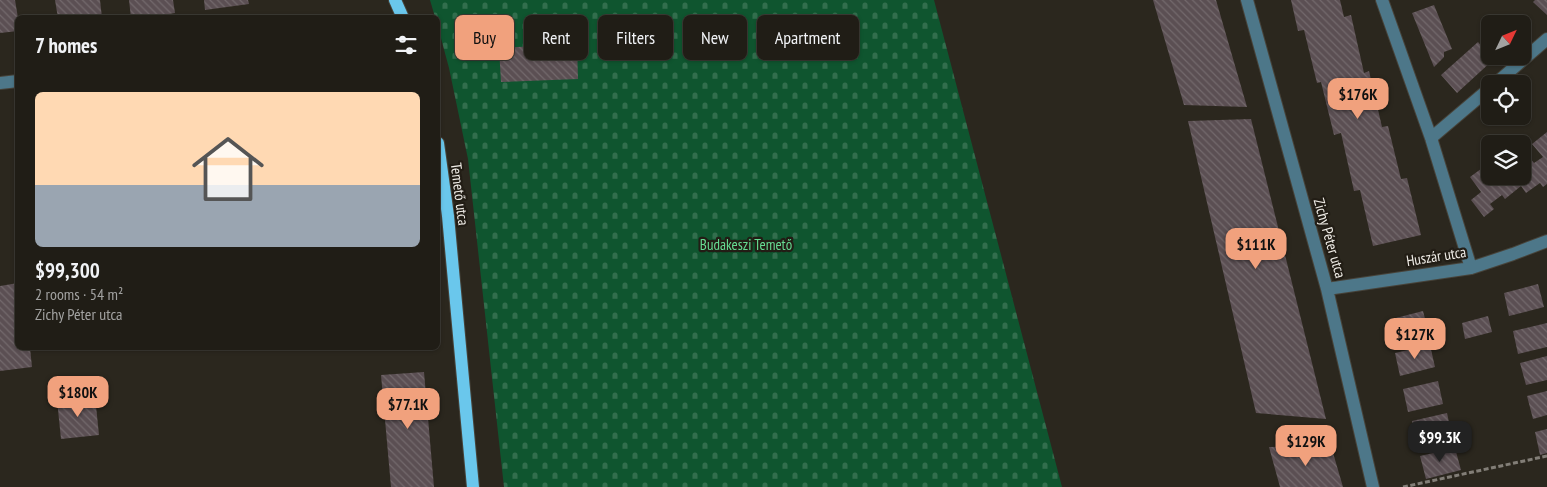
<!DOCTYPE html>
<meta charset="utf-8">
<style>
body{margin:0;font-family:"PT Sans Narrow",sans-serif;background:#28261f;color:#f1f3f6;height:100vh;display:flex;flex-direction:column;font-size:19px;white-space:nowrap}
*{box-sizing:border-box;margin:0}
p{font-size:16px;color:#a2a2a1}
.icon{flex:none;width:28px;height:28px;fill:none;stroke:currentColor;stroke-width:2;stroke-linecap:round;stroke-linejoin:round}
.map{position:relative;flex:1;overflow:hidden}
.panel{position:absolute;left:15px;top:15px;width:425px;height:335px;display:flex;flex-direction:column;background:#201d16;border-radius:8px;box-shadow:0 1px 4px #0004,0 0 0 1px #3d3b35}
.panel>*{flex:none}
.top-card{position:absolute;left:455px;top:15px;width:475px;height:45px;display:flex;gap:10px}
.needle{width:32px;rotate:47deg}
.buttons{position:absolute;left:1481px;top:15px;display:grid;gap:10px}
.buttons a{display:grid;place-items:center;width:50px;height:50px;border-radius:8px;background:#201d16;box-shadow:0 1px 4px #0004,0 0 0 1px #3d3b35;font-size:25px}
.price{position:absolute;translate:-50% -42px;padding:0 11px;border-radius:10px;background:#f1a17d;color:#111;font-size:16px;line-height:32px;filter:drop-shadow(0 1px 2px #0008)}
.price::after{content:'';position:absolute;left:50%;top:30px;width:15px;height:11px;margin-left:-8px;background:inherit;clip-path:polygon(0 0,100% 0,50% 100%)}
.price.on{background:#222;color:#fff}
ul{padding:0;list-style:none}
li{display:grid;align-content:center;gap:10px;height:265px;padding:0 20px}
li span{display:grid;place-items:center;height:155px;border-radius:8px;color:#555}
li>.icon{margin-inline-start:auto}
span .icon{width:90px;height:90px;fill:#fffc;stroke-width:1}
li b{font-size:21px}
h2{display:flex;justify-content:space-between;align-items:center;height:60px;padding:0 20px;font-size:21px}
.tag{padding:0 18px;border-radius:8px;background:#201d16;box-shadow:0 1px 4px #0004,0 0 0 1px #3d3b35;font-size:18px;line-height:45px}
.tag.on{background:#f1a17d;color:#111}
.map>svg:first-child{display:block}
.cemetery{fill:url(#cemetery-stones)}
.building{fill:url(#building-back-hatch)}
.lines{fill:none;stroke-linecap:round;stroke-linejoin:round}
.minor-casing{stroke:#47433a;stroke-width:14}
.major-casing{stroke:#47433a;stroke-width:14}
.path{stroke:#827e77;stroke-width:3;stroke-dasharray:5 2.5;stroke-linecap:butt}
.minor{stroke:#4d7789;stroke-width:12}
.major{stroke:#6ac7ec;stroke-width:12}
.labels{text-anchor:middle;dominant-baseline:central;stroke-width:4.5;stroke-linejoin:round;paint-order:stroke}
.street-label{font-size:15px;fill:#f0ede7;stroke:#221d15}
.park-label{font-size:15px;fill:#66dc92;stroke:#221d15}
</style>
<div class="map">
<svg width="1547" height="487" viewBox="0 0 1547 487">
<defs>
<pattern id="cemetery-stones" width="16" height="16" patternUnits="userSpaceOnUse" patternTransform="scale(1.25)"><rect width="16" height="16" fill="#0f552f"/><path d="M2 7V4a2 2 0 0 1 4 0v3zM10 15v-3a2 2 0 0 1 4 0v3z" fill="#326e4d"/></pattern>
<pattern id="building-back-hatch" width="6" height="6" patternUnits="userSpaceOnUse" patternTransform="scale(1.25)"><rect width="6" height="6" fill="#5b4f53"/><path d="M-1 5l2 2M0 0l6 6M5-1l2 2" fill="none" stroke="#73696c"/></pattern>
</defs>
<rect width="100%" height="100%" fill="#2b271e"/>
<path class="cemetery" d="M430,0H934L1062,487H504L468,159L449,68L438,27V18L435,17Z"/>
<path class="building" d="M0,0H15L18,18V31L0,33Z
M55,0H100L102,18H58Z
M129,0H173L175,13L144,18H131Z
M204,0H248L249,4L205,10Z
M1153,0H1216L1247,107L1184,105Z
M1291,0H1340L1344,17L1351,15L1364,73L1369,71L1382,127L1388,126L1401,179L1407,178L1421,235L1373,246L1360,190L1354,191L1341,133L1334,135L1321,82L1317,83L1304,30L1298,31Z
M1535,0H1547V15L1533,2Z
M1434,5L1452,49L1444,52V57L1434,67L1412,13Z
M1478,42L1493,60L1457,93L1441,75Z
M577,44L578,79L501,82L499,48Z
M1251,119L1326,419L1256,413L1188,121Z
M1547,132V184L1543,187L1540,183L1526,193L1521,186L1505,199L1502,195L1490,204L1494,209L1484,217L1471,200L1481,192L1470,177L1489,163L1490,176H1500L1501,178L1503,176H1522V152L1524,151L1534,163L1543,157L1532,144Z
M18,283V348H30L32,367L0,371V286Z
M1538,284L1544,307L1509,316L1504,293Z
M1423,311L1429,334L1394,343L1388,320Z
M1488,316L1492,332L1465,339L1462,323Z
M1547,323V347L1518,354L1513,331Z
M1430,345L1435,367L1400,376L1395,353Z
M1547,356V380L1526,385L1520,363Z
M424,372L434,487H391L381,375Z
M1438,381L1443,404L1408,412L1403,389Z
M1547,391V415L1533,419L1527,396Z
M95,396L99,435L61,439L57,400Z
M1447,413L1452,436L1418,444L1412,421Z
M1547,429V453L1540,455L1535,432Z
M1331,446L1343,487H1280L1269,447Z
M1455,448L1461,470L1426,479L1420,456Z"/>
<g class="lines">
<g class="minor-casing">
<path id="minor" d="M1247,0L1327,289L1373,487
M1382,0L1431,138L1471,268
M0,83L18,81
M1495,84L1547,39
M1431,138L1490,88
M1327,289L1471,268L1513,254L1547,241"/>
</g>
<g class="major-casing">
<path id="major" d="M395,0L403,18
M438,143L448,216L473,487"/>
</g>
<path class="path" d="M1403,487L1547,456"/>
<use href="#minor" class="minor"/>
<use href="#major" class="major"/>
</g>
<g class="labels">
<g class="street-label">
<text transform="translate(460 194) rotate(83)">Temető utca</text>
<text transform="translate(1330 238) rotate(74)">Zichy Péter utca</text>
<text transform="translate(1436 256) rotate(-9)">Huszár utca</text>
</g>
<g class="park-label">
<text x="746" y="244">Budakeszi Temető</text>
</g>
</g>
</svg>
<div class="buttons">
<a><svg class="needle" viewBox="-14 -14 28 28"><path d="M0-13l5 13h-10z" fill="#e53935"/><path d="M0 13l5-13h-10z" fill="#a2a2a1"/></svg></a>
<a><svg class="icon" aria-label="locate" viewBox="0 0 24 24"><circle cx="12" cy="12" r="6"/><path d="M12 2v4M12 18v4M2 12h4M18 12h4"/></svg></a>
<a><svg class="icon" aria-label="layers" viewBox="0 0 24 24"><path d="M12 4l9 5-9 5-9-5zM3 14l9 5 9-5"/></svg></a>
</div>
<b class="price" style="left:1358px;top:120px">$176K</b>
<b class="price" style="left:1256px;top:270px">$111K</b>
<b class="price" style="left:1415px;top:360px">$127K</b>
<b class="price" style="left:78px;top:418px">$180K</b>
<b class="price" style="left:408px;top:430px">$77.1K</b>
<b class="price on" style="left:1440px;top:463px">$99.3K</b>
<b class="price" style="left:1306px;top:467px">$129K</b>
<div class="top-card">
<a class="tag on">Buy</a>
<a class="tag">Rent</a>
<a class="tag">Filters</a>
<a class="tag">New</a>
<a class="tag">Apartment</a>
</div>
<section class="panel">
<h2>7 homes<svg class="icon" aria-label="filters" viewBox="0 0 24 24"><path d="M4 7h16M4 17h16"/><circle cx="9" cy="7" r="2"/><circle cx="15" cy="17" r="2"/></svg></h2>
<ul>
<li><span style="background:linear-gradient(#ffd9b3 60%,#9aa5b1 0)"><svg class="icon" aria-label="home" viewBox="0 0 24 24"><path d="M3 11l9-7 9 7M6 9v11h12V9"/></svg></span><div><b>$99,300</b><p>2 rooms · 54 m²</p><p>Zichy Péter utca</p></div></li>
</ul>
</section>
</div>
